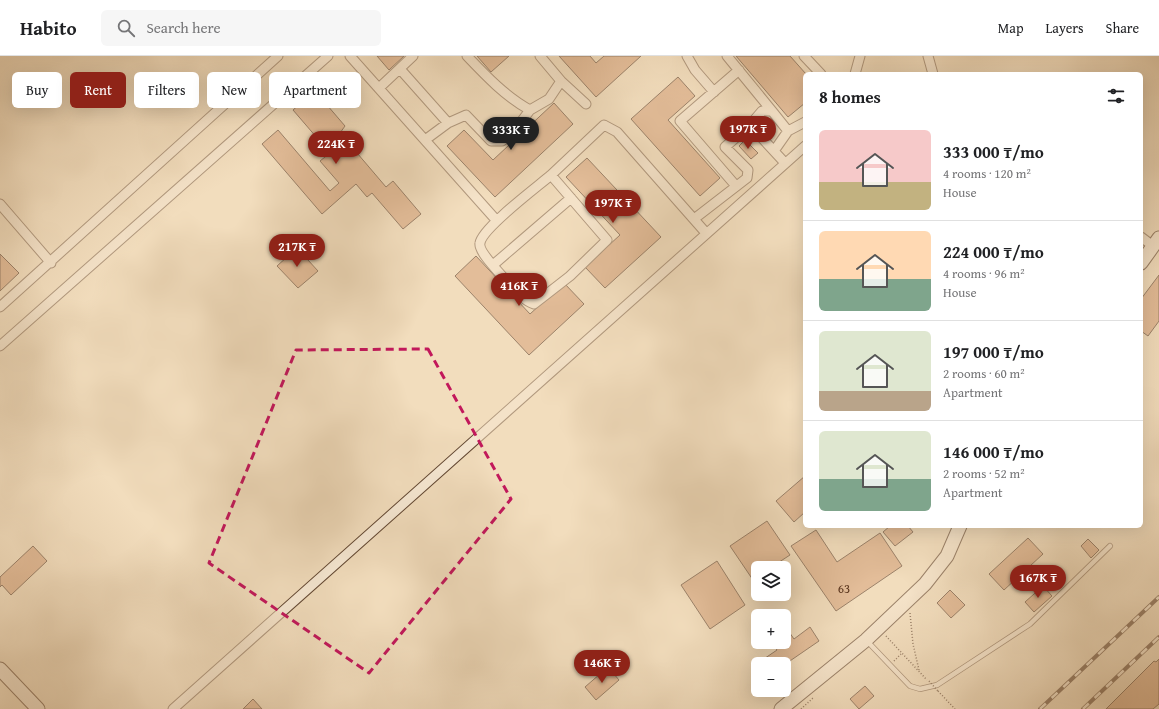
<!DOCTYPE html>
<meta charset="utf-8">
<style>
body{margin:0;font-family:"Gentium Book Plus",serif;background:#f6f6f6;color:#202124;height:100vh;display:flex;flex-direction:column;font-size:15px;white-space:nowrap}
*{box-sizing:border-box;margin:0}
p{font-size:13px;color:#757577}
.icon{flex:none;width:22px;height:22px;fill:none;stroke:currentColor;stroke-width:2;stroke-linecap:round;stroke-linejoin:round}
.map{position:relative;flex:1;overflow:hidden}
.panel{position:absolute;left:803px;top:16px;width:340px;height:456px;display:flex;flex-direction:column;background:#fff;border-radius:6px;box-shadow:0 4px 16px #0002}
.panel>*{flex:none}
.banner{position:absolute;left:12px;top:16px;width:380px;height:36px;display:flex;gap:8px}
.tools{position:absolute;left:751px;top:505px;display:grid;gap:8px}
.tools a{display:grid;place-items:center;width:40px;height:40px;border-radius:6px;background:#fff;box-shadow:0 4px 16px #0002;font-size:20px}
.price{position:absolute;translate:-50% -34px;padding:0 9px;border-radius:14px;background:#8f2418;color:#fff;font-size:13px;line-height:26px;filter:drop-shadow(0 1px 2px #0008)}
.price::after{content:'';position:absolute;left:50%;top:24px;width:12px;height:9px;margin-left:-6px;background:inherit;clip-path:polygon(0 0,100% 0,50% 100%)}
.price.on{background:#222;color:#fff}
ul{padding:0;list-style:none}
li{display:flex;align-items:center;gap:12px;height:100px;padding:0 16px}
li+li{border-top:1px solid #e0e0e0}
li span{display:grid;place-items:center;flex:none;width:112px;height:80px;border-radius:6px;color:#555}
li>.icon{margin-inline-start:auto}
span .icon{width:48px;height:48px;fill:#fffc;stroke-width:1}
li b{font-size:17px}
h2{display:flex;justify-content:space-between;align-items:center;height:48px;padding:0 16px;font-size:17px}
.pill{padding:0 14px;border-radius:6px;background:#fff;box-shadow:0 4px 16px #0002;font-size:14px;line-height:36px}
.pill.on{background:#8f2418;color:#fff}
header{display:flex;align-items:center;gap:24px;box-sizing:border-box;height:56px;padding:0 20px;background:#fff;border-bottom:1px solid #e0e0e0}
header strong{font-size:19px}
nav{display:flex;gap:22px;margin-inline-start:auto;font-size:14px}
.search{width:280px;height:36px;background:#f6f6f6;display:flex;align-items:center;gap:10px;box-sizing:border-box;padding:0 14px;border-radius:6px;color:#757577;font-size:15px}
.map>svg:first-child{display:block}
.building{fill:#d0976e;stroke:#331605}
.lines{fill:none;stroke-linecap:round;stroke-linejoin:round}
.lane-casing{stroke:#634833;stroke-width:6}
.street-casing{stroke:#634833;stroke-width:11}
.secondary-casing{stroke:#331605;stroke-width:15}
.path{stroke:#331605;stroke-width:1.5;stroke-dasharray:1 2;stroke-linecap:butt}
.lane{stroke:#f7e9d4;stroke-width:4.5}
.street{stroke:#f7e9d4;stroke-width:9}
.secondary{stroke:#f7e9d4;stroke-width:13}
.rail-casing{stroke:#331605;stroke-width:4}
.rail{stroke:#f7e9d4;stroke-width:2.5;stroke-dasharray:8;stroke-linecap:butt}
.path-bridge{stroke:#331605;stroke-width:1.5;stroke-dasharray:1 2;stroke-linecap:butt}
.marked{fill:none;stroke:#c2185b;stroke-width:3;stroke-dasharray:8 5;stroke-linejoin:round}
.labels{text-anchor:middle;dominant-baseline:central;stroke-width:4;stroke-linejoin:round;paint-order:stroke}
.number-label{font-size:13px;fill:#5a361f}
</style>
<header>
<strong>Habito</strong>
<div class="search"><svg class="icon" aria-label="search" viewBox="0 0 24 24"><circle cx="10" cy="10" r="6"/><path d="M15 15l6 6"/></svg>Search here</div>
<nav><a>Map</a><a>Layers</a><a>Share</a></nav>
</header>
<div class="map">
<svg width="1159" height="653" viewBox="0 0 1159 653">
<rect width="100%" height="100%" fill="#f2ddbd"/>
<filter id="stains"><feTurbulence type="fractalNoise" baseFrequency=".005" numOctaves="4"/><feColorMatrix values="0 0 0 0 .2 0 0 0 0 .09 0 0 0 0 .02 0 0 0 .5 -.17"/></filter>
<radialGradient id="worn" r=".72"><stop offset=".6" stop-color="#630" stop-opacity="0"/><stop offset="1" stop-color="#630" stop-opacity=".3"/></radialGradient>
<path class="building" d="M377,0H404L389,14Z
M477,0H509L491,16Z
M559,0H590L596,7L604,0H641L596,41Z
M736,0H790L806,18L805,47L788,61Z
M678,21L695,40L668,64L720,122L700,140L631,63Z
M315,35L345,70L340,77L386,131L393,125L421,158L403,173L372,137L367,141L356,128L322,158L262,88L278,74L330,135L339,127L320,105L330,97L293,54Z
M554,47L573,68L495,141L447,90L464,74L493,104Z
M745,84L758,97L751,103L739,90Z
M587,102L661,181L605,232L585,211L620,179L566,121Z
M297,192L318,215L298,232L277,210Z
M0,198L19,217L0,235Z
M476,200L530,258L564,227L584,248L529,299L455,220Z
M1159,219V265L1148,280L1141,275V243Z
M805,420V456L794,466L776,445Z
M767,465L790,499L770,512H758V520L753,524L730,490Z
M890,470H908L913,476L895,490L883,476Z
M816,474L837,506L880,477L902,510L836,555L791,490Z
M1028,482L1043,498L1004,534L989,518Z
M1088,483L1099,494L1091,502L1081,490Z
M33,490L47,505L11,539L2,529L0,531V521Z
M717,505L745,549L710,573L681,529Z
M1043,530L1052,540L1034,556L1025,546Z
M950,534L965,549L951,562L937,547Z
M810,571L819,585L784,609L758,608V620L752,611L777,594L771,586H784V575L787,573L794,583Z
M1159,603V648L1153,653H1106L1154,605L1156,606Z
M608,611L619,624L596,644L585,631Z
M865,630L874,640L859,653L850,643Z
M253,643L262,653H243Z"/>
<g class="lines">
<g class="lane-casing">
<path id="lane" d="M867,585L910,630L920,633L937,629L1030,568L1110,490"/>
</g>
<g class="street-casing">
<path id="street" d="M350,0L497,165
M467,0C486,20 506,41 530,54L549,43L561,25L540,0
M687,0L695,14L714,36
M727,0L772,55
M804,0L821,18
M928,0L933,18
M400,13L448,67
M855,18L860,0
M561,25L586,48
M379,32L413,0
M750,69L762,55H772L788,75L774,95
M788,75L805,66
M425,84L448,67L466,59L491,85H502L515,74L530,54
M551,119L607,184L570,220L534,248C521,244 512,229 502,220C497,214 478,195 480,187C482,172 537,131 551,119Z
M551,119L604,69L617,76L706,177
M736,130L680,65L739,14
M0,148L51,207
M694,163L747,122L748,114L725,91L750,69L785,107
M1141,181L1153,190
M493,209L571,142
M0,251L278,0
M0,290L328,0
M173,653L805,90"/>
</g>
<g class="secondary-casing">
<path id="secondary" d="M1141,207L1159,182
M0,613L38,653
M781,653L866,584L925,528L947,500L960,470"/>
</g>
<path class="path" d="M910,557L913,588L919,614
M886,580L927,624
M894,605L901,598
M938,635L955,653
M801,653L814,641"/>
<use href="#lane" class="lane"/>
<use href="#street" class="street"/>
<use href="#secondary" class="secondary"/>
<g class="rail-casing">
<path id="rail" d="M1040,653L1159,541
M1083,653L1159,581"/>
</g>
<use href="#rail" class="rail"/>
<path class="path-bridge" d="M929,625L938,635"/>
</g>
<path d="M0 0H1159V653H0ZM428,293L511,443L369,617L209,507L296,294Z" fill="#f2ddbd" fill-opacity=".55" fill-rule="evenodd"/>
<path class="marked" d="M428,293L511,443L369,617L209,507L296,294Z"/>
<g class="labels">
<g class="number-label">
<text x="844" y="532">63</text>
</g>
</g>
<rect width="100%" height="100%" filter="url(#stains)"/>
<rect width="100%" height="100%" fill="url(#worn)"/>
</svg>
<div class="tools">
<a><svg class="icon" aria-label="layers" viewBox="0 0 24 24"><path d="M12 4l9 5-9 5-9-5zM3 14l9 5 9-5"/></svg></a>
<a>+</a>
<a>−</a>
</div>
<b class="price" style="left:748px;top:94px">197K ₸</b>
<b class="price on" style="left:511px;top:95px">333K ₸</b>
<b class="price" style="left:336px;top:109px">224K ₸</b>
<b class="price" style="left:613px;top:168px">197K ₸</b>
<b class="price" style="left:297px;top:212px">217K ₸</b>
<b class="price" style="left:519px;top:251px">416K ₸</b>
<b class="price" style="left:1038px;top:543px">167K ₸</b>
<b class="price" style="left:602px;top:628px">146K ₸</b>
<div class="banner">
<a class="pill">Buy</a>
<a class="pill on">Rent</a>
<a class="pill">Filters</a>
<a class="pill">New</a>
<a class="pill">Apartment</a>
</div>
<section class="panel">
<h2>8 homes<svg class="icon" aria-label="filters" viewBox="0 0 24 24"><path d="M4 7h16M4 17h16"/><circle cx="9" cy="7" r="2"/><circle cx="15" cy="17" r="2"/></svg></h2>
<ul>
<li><span style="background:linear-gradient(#f6c9c9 65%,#c2b280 0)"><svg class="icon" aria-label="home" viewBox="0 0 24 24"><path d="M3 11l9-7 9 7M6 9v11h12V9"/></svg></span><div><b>333 000 ₸/mo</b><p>4 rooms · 120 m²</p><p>House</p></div></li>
<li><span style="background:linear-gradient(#ffd9b3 60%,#7fa58c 0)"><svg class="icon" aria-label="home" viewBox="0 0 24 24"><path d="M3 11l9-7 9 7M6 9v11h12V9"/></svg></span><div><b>224 000 ₸/mo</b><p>4 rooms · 96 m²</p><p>House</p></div></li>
<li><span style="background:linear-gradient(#dfe7d0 75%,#b9a48a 0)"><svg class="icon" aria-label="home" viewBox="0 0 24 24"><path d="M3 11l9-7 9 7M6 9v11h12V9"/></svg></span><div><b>197 000 ₸/mo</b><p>2 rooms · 60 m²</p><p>Apartment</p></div></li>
<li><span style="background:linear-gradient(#dfe7d0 60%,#7fa58c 0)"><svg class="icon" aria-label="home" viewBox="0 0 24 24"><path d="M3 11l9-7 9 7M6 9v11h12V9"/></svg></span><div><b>146 000 ₸/mo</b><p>2 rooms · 52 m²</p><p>Apartment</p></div></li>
</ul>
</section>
</div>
